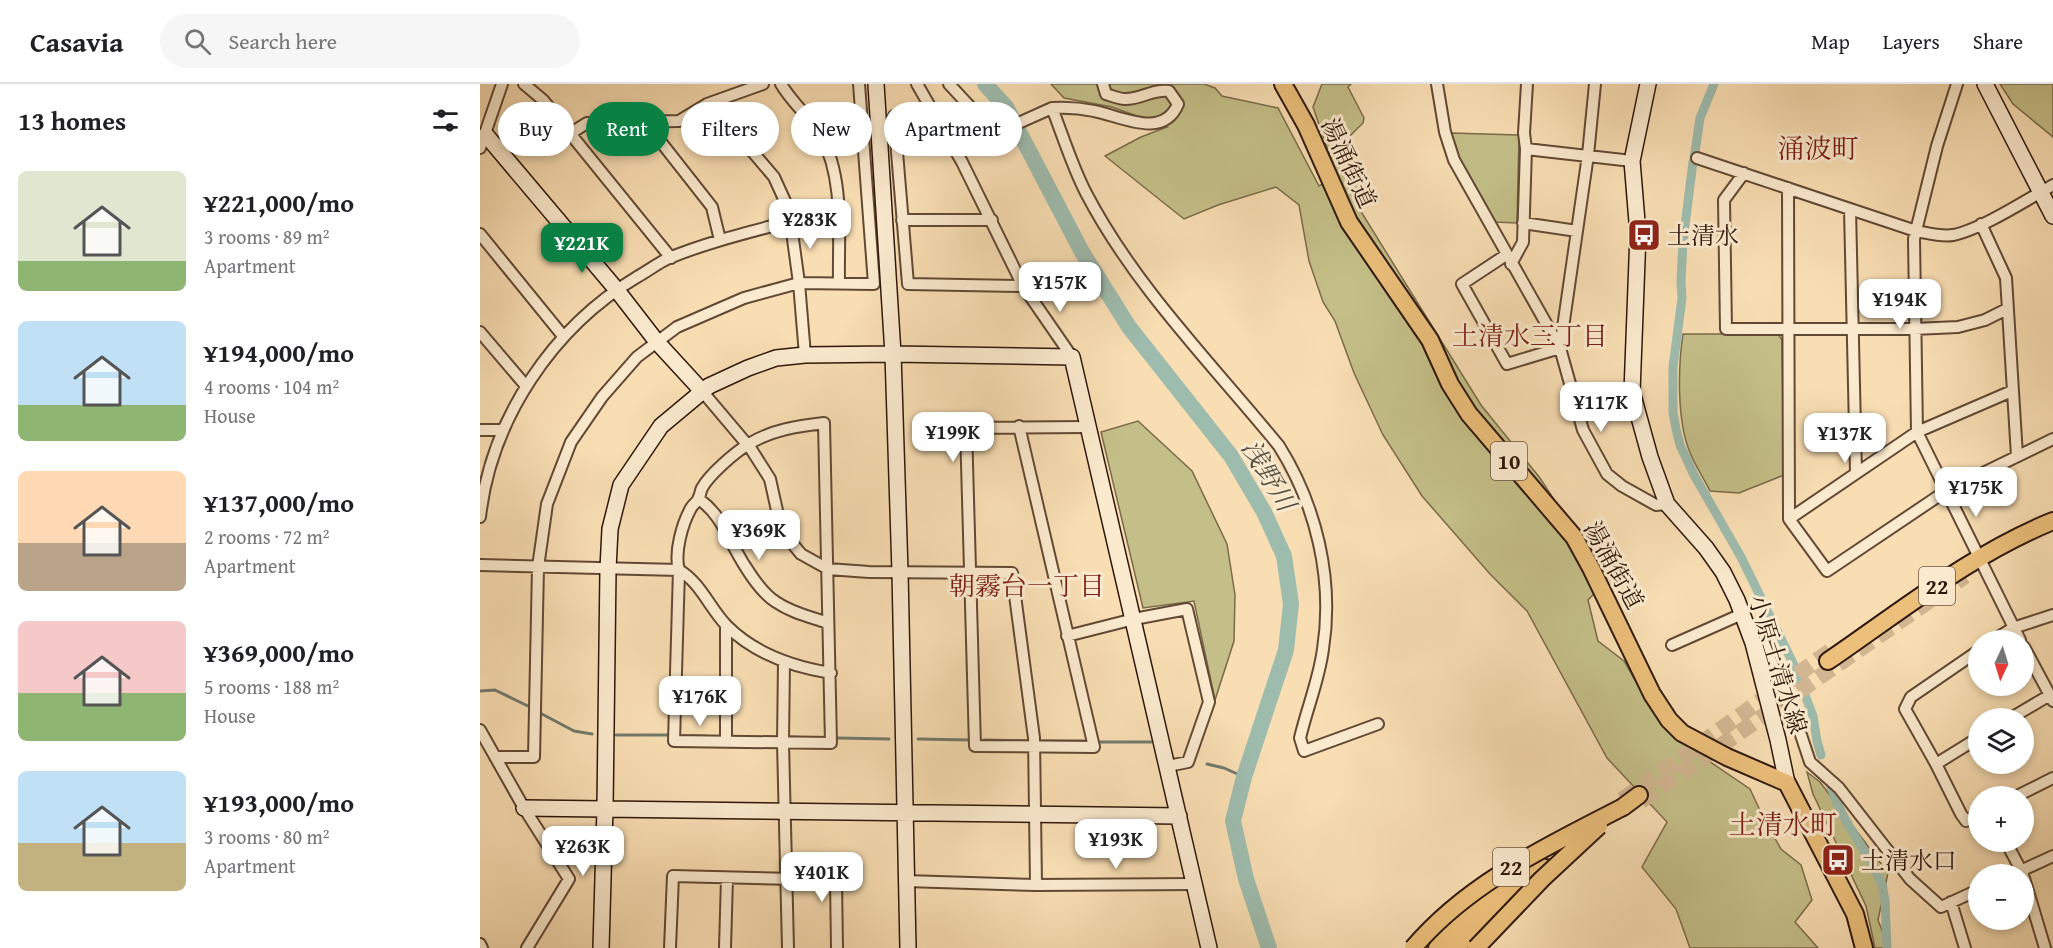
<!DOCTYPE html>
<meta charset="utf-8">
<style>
body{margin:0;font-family:"Gentium Book Plus","Noto Serif JP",serif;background:#f6f6f6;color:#202124;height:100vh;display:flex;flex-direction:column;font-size:22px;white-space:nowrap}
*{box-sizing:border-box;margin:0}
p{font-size:20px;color:#757577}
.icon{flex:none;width:33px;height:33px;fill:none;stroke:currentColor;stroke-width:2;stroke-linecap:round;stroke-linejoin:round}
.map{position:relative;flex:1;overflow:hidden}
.drawer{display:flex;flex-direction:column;background:#fff;width:480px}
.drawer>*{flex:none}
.banner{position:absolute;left:18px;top:18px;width:570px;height:54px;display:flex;gap:12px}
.needle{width:39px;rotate:184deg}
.fabs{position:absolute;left:1488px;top:546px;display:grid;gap:12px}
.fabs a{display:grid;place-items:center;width:66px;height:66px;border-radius:50%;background:#fff;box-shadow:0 3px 9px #0003;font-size:30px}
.price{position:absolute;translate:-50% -51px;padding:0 14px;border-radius:12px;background:#fff;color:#222;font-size:20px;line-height:39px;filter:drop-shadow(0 2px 3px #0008)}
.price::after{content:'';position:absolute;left:50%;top:36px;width:18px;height:14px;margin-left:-9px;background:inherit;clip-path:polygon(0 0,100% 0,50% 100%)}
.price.on{background:#0b8043;color:#fff}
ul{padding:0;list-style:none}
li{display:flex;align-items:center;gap:18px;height:150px;padding:0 18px}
li span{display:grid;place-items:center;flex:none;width:168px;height:120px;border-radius:9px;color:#555}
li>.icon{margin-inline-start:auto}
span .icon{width:72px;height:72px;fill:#fffc;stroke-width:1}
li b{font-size:26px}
h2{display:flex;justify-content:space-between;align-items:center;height:72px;padding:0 18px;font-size:26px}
.tag{padding:0 21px;border-radius:27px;background:#fff;box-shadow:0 3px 9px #0003;font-size:21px;line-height:54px}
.tag.on{background:#0b8043;color:#fff}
header{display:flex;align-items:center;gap:36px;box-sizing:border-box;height:84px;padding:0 30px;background:#fff;border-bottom:2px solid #e0e0e0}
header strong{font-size:28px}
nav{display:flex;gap:33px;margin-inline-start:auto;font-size:21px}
.search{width:420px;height:54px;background:#f6f6f6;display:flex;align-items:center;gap:15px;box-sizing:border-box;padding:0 21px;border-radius:33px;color:#757577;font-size:22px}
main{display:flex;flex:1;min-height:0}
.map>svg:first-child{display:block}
.green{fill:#c4bf88;stroke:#7a6b49;stroke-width:1.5}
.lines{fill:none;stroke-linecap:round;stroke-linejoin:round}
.stream{stroke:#727a6c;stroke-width:3}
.canal{stroke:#9ebcae;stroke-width:9}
.river{stroke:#9ebcae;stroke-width:16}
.primary-tunnel{stroke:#d1b691;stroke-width:16;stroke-dasharray:16 8;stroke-linecap:butt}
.street-casing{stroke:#624934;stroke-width:14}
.secondary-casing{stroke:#2f170a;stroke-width:18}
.primary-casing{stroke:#2f170a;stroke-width:20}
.street{stroke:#fbeace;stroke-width:10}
.secondary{stroke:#fbeace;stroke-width:15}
.primary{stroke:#ecbf7a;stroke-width:16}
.primary-bridge-casing{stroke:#2f170a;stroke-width:20;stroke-linecap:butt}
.primary-bridge{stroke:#ecbf7a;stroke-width:16}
.labels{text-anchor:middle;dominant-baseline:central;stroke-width:6;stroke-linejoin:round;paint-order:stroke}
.shield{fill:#fbeace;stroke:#6c5645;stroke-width:1.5}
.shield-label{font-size:22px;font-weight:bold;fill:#2f170a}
.street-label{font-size:24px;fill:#2f170a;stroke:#fbeace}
.poi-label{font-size:24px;fill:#2f170a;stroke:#fbeace;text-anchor:start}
.neighbourhood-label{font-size:26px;fill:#7a1f14;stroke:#fbeace}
.water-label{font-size:26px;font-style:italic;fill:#565143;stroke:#fbeace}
.quarter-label{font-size:27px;fill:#7a1f14;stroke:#fbeace}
</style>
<header>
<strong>Casavia</strong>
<div class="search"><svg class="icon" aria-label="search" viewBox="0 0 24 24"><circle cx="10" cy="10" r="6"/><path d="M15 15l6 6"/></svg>Search here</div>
<nav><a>Map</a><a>Layers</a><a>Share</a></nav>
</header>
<main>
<section class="drawer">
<h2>13 homes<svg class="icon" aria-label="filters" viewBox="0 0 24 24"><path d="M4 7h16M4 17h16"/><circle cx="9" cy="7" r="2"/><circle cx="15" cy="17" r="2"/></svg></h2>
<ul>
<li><span style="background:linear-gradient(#dfe7d0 75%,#8fb573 0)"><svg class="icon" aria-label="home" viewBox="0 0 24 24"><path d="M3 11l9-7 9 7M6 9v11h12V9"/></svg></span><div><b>¥221,000/mo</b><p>3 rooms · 89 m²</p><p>Apartment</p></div></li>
<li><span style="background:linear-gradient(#bfe0f5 70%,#8fb573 0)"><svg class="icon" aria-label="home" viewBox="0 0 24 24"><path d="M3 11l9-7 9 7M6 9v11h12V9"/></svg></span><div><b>¥194,000/mo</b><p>4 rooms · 104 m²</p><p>House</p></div></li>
<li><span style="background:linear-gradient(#ffd9b3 60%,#b9a48a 0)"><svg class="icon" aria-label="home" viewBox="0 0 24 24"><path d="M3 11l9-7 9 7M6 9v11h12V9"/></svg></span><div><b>¥137,000/mo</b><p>2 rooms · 72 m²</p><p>Apartment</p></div></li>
<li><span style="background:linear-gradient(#f6c9c9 60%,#8fb573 0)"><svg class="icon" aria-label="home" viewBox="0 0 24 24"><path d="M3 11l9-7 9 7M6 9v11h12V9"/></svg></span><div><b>¥369,000/mo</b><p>5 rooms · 188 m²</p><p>House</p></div></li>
<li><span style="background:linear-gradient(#bfe0f5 60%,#c2b280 0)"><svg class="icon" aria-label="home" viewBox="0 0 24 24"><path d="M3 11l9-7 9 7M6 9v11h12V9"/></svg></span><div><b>¥193,000/mo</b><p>3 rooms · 80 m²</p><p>Apartment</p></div></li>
</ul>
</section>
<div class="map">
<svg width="1573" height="864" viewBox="0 0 1573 864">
<rect width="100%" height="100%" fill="#f9deb3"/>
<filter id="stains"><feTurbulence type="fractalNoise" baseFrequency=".00333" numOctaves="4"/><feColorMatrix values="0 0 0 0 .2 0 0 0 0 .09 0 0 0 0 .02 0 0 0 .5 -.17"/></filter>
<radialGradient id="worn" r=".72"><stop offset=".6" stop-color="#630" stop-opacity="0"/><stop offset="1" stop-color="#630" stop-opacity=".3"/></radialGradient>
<path class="green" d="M571,0H724L735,4L742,12L798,24L839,102L857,93L833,23L842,0H871L868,3L884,34L883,39L867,55L889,100L880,126L1001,321L1060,394L1127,497L1108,516L1118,557L1144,577L1175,631L1195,654L1270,705L1285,737L1301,765L1321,781L1332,816L1315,838L1338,864H1210L1196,825L1162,783L1187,738L1127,674L1047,527L1010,490L942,412L903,351L874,289L855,237L843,218L829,177L819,121L796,103L738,121L704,135L625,72L661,53L687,43L632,23L584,14Z
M1520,0H1573V53L1533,20Z
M971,49L1039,51L1037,139L1014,138L978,72Z
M1203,250H1298L1302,256L1304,391L1259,409L1230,407C1223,393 1214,380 1209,366C1197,335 1198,283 1203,250Z
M658,337L712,387L747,460L755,511L754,557L735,616L714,517L663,524L621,348Z
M1327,688L1340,698L1408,789L1398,836L1409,864H1395L1386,822L1333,710Z"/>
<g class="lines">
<path class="stream" d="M0,607L15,606L50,623
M60,629L94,647L112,650
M136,651H189
M203,652H225
M310,653L332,654
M357,654L409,655
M438,655L490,656
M504,656L546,657
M563,657H604
M619,658H671
M727,680L744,684L764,693"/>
<path class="canal" d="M1214,75L1220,34L1234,0
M1213,78L1203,157L1201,198L1202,214L1193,283V328L1196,345L1200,361L1214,391L1261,473L1313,579L1333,632L1337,657L1341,671
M1351,703C1363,740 1389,768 1403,803
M1403,806L1405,816L1407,864"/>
<path class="river" d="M505,0L526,23L602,168L649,243L751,372L784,428L804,472L811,520L806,566L764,693L753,737L766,795L789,864"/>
<path class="primary-tunnel" d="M1142,716L1357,562
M1161,717L1485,492"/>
<g class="street-casing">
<path id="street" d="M44,0L63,16L191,174
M301,0C312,19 330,33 341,52C365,95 358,152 359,199
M437,0L482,78L543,202L592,273
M469,0L494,27L509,52
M957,0L965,48L974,76L1080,264L1103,346L1127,390L1142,402L1176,421L1187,420
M1477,0L1457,62L1434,155L1437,348L1540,556
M227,20L238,27L294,93L309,126L319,199L325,271
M572,24C583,52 592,82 606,109C655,203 732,280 799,362C836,421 854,495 843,565C839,596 827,624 820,654L824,667L898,640
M454,28L414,32L428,200L543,202
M166,39L232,123L240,156
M91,49L107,39L199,37L227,20L283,0
M0,64L22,0
M1046,65L1152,77
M476,67L572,24C587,23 600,24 614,27C641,32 683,56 698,20L689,7C671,5 663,15 645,15C639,15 632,12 626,10L623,0
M1217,74L1436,147C1448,149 1461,153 1473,151C1500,146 1548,115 1573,101
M1264,89L1244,116L1246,245H1434L1478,243L1505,236L1527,225
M1308,104L1309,435L1347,487L1466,407L1573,355
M1370,125L1376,389
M422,136H512
M1043,139L1097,147
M1501,140L1526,194L1537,372
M0,150L83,252
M1026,171L982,200L1027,280L1080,264
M1031,180L1043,158L1046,65L1044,49L1047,0
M0,248L46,302
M1080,264L1108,71L1115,0
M222,307L271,365L290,395L298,431L307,453L321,470L348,485L389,488L532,489L554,654L556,801
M344,339L351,659L194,657L199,486C194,469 202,440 211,424C213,420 218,418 219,413C221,409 220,408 222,404C229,391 255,368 269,360C291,346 318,342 344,339Z
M539,342L614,663L495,662L486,344L609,343
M0,346H23
M219,415C237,428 244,444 254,463C263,480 280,508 296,518C312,529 331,533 348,539
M0,433C11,335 73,243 157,193C168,187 178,179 189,174C228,158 270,148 311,137
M1309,435L1437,348L1532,307
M0,481L199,486C221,499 230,525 247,542C274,569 314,583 351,589
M587,552L654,535L707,525L729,618L708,678L688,682
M1514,556L1533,544L1573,531
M1273,559H1284L1321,651L1330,678L1359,704L1430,795L1461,823L1498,806
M1192,561L1262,530
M1544,563L1573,617
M1498,567L1431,613L1425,625L1456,680L1481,730L1486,737L1498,730
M304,577L303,659L308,864
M1531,634L1570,611
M0,646L44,724L89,795L47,864
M246,658V542
M15,673H54L58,483L67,420L91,358L122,313L157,273L197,243L264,214L319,199L394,200L379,0
M1456,680L1498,654
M1537,712L1573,694
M1526,758L1543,790
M1534,790L1573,772
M1544,794L1565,864
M426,797L556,801L715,800
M1471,818L1485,864
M0,860L2,864
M190,864L193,792L356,796L357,864
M245,864L247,794"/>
</g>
<g class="secondary-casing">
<path id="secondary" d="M1168,0L1152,77L1158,150L1152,308L1170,373L1187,420L1226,464L1243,488L1257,516L1273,559L1298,656L1307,699
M1505,0L1573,132
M6,51L136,205L177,258L222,307
M44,724L699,732
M121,864L125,724L128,485L130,445L141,401L181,342L229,302L268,284L296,274L325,271L413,270L396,0
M428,864L420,488L413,270L592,273L729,864"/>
</g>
<g class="primary-casing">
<path id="primary" d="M803,0L826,41L869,138L950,256L970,300L989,330L1094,453L1111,484L1172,610L1189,636L1202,649L1247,673L1307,699L1375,830L1384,864
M1348,577C1420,528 1491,470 1573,437
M1143,723L1159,711
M957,864L1008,813L1057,776
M976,864L1015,825L1066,784"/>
</g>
<use href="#street" class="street"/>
<use href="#secondary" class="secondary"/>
<use href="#primary" class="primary"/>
<g class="primary-bridge-casing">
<path id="primary-bridge" d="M933,864C989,798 1068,762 1143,723
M996,864L1062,795L1119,742"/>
</g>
<use href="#primary-bridge" class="primary-bridge"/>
</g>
<defs>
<g id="bus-square" transform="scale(1.725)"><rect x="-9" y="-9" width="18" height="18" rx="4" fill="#8f2418" stroke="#fbeace"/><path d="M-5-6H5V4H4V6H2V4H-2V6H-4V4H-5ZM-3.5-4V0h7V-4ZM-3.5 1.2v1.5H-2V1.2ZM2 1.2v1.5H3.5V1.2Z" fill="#fff"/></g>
</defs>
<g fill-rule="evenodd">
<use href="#bus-square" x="1164" y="151"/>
<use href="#bus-square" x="1358" y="776"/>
</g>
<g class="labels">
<g class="shield">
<rect x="1011" y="358" width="36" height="38" rx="4.5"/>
<rect x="1439" y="483" width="36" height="38" rx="4.5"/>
<rect x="1013" y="764" width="36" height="38" rx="4.5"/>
</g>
<g class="shield-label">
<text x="1029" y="377">10</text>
<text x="1457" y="502">22</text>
<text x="1031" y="783">22</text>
</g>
<g class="street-label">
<text transform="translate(869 79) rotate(65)">湯涌街道</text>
<text transform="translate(1134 481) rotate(61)">湯涌街道</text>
<text transform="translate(1298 580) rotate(73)">小原土清水線</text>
</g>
<g class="poi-label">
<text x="1187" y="151">土清水</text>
<text x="1381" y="776">土清水口</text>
</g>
<g class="neighbourhood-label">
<text x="1050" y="251">土清水三丁目</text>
<text x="547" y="501">朝霧台一丁目</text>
</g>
<g class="water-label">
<text transform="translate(789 391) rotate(59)">浅野川</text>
</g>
<g class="quarter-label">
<text x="1338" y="64">涌波町</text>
<text x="1303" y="740">土清水町</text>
</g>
</g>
<rect width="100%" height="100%" filter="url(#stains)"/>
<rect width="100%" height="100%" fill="url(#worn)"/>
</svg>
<div class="fabs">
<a><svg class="needle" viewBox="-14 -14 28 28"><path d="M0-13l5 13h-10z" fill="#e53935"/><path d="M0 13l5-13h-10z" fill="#757577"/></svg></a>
<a><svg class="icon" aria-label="layers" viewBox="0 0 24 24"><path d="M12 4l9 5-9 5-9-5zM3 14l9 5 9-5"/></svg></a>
<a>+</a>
<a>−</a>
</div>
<b class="price" style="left:330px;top:166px">¥283K</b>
<b class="price on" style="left:102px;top:190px">¥221K</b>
<b class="price" style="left:580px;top:229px">¥157K</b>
<b class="price" style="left:1420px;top:246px">¥194K</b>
<b class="price" style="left:1121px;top:349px">¥117K</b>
<b class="price" style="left:473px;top:379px">¥199K</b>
<b class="price" style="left:1365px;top:380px">¥137K</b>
<b class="price" style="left:1496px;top:434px">¥175K</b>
<b class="price" style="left:279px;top:477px">¥369K</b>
<b class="price" style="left:220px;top:643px">¥176K</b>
<b class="price" style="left:636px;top:786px">¥193K</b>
<b class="price" style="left:103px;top:793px">¥263K</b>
<b class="price" style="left:342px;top:819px">¥401K</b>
<div class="banner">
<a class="tag">Buy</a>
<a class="tag on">Rent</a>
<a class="tag">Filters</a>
<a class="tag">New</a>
<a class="tag">Apartment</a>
</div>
</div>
</main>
